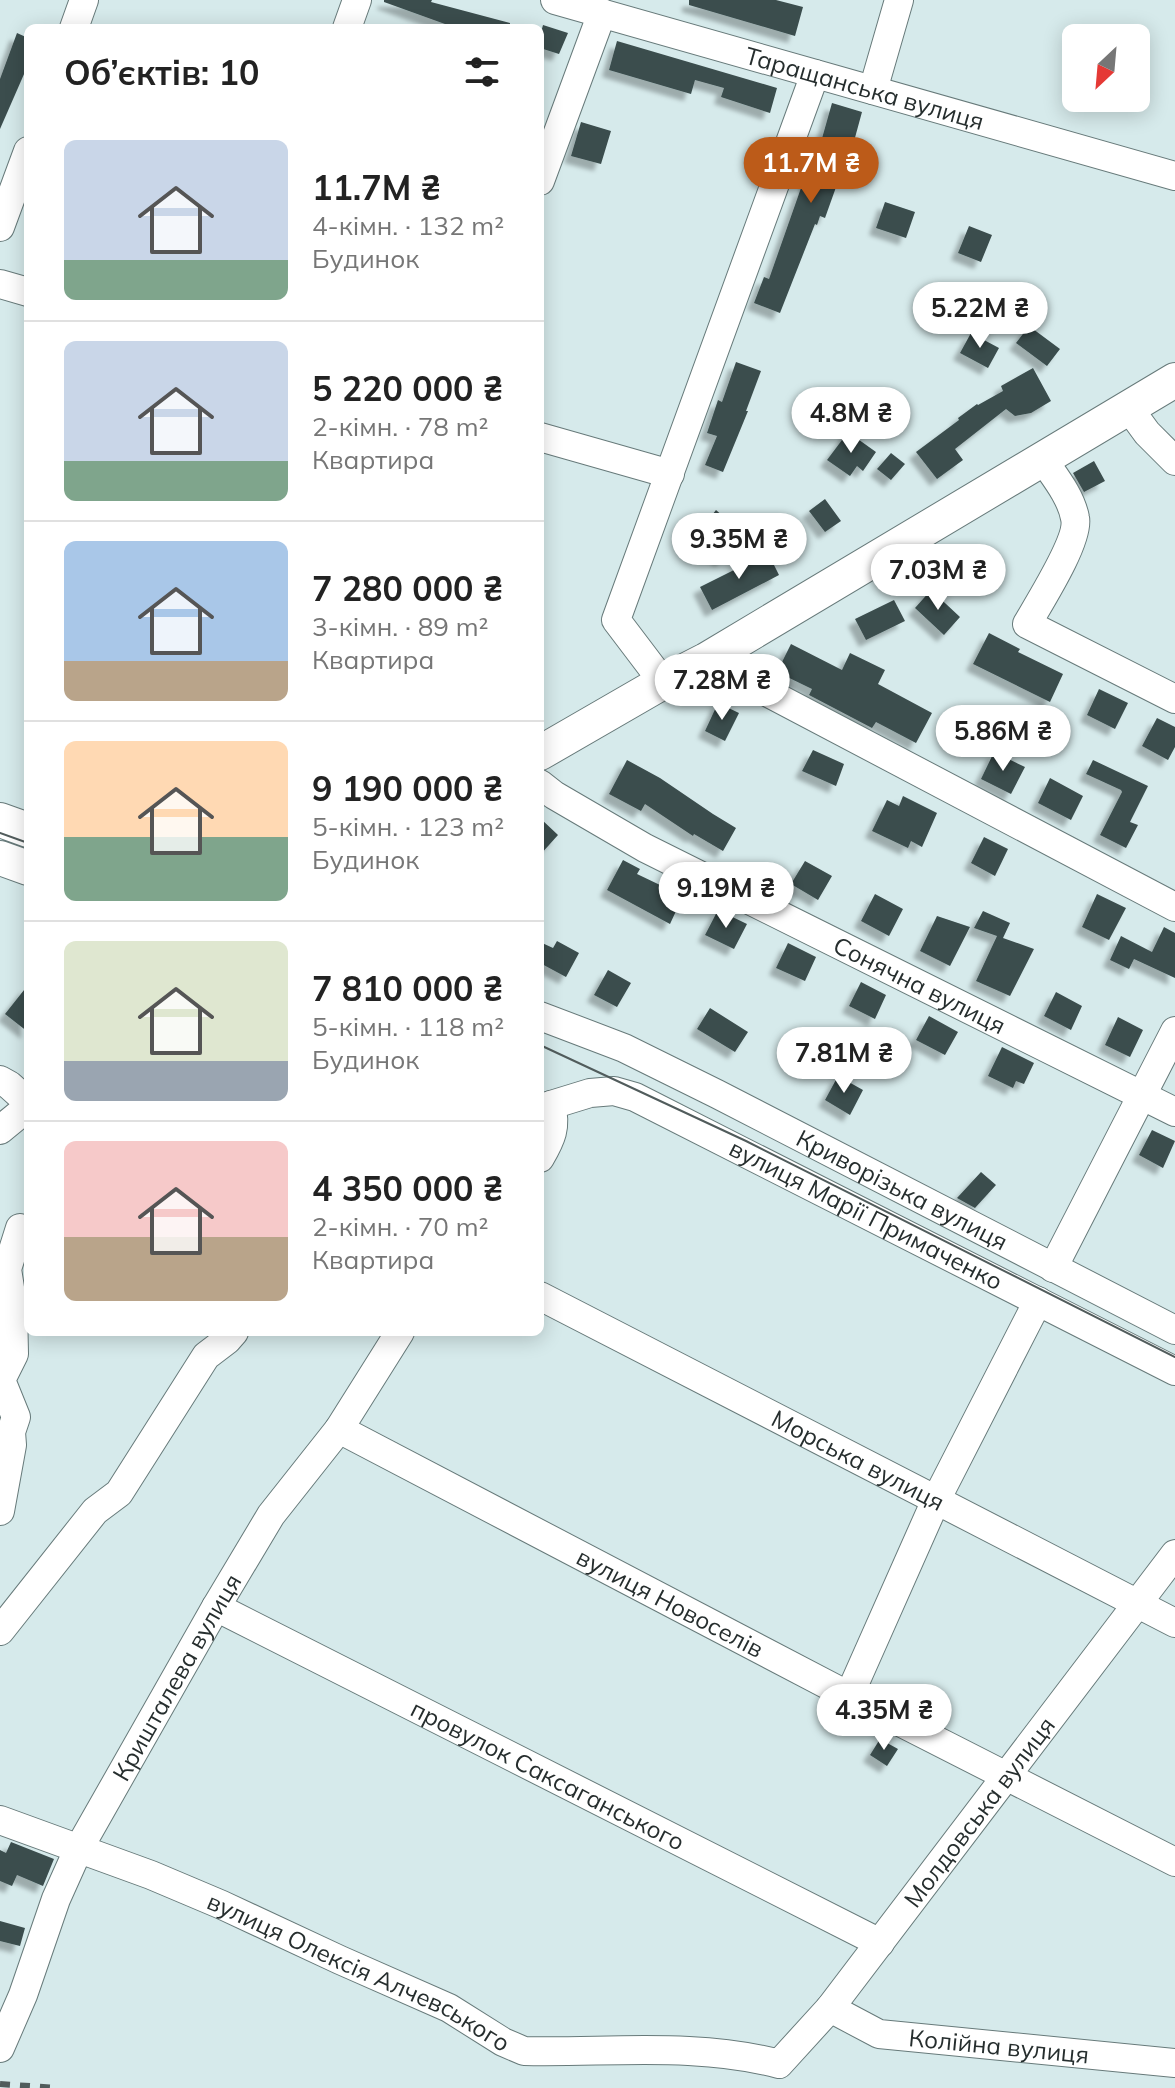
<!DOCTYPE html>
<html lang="uk">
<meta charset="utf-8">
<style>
body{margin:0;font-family:Mulish,sans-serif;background:#f2f2f2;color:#222;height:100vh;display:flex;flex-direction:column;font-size:30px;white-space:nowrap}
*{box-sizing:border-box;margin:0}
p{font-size:26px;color:#767676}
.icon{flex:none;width:44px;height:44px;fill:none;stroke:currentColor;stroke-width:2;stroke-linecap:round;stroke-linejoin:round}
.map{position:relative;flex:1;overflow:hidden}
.sheet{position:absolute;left:24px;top:24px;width:520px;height:1312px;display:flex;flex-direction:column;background:#fff;border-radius:12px;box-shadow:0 4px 20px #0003}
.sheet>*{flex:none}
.needle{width:52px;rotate:206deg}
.controls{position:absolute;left:1062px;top:24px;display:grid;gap:16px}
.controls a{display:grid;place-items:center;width:88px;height:88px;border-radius:12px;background:#fff;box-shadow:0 4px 20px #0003;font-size:40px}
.price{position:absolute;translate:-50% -68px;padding:0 18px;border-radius:28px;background:#fff;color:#222;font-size:26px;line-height:52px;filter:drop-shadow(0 2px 4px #0008)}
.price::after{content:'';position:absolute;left:50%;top:48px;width:24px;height:18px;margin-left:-12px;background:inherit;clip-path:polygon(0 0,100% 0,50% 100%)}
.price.on{background:#bc5b19;color:#fff}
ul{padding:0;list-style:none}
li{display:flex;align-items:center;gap:24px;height:200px;padding:0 40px}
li+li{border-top:2px solid #e0e0e0}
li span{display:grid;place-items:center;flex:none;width:224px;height:160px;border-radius:12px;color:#555}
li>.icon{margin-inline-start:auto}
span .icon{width:96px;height:96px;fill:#fffc;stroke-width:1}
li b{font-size:34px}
h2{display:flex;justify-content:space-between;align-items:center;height:96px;padding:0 40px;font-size:34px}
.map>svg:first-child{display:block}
.building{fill:#3b4d4d;filter:url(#shadow)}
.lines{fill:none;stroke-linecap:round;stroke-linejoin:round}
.minor-casing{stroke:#677a7a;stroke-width:30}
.major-casing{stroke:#677a7a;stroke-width:36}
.minor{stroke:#fff;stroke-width:28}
.major{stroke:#fff;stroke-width:34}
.tram{stroke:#515c5c;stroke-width:2}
.rail{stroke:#515c5c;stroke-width:6;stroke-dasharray:10 10;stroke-linecap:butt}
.labels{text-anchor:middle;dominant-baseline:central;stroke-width:8;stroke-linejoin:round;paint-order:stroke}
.street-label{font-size:24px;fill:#262e2e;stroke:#e3f7f8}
</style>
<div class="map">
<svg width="1175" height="2088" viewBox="0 0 1175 2088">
<defs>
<filter id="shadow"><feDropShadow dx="-7" dy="7" stdDeviation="2" flood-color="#0004"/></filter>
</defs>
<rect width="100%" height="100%" fill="#d6eaeb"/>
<path class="building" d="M384,0H432L431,2L510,23V28H456L384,2Z
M689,0H776L803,7L795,36L689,5Z
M543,25L568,33L559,54L540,48V36Z
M17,33L28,38V65L0,129V79Z
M617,41L777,88L770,113L721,97L724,88L695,80L691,94L609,70Z
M832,103L862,112L853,145L848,143L835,190L825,218L820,216L817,225L815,224L780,313L754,303L764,277L769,279L801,188L805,190L816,148L819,149Z
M581,122L611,131L601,164L571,156Z
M885,202L915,212L906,238L876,228Z
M969,226L992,235L981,262L958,253Z
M1029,326L1060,349L1047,366L1016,343Z
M971,333L999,348L988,368L960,353Z
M736,362L761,371L746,411H748L723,472L705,465L717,436L707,433L718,400L722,402Z
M1033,368L1051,401L1031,413L1015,416L1006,409L955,449L963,460L937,479L916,452L959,420L958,418L977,404L978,405L1003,391L1001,386Z
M848,432L876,452L863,471L857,466L850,476L827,460Z
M891,453L905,464L891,480L877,469Z
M1094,461L1105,481L1084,492L1073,473Z
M825,499L841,521L825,532L809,511Z
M716,510L743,534L722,560L709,550L716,541L701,529Z
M768,553L779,575L712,610L700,587Z
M931,590L960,617L944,635L915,608Z
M894,600L905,621L866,640L855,619Z
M989,633L1020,649L1018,652L1063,674L1050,702L973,664Z
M791,644L842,670L850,653L885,670L878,684L932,713L916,743L876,722L872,728L809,695L812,689L777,672Z
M1099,689L1128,703L1115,729L1087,715Z
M718,703L739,713L725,741L705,731Z
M1157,718L1175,727V747L1168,760L1142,746Z
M813,750L844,764L836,786L802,771Z
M994,752L1025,767L1011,794L981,779Z
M627,760L660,778L713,814L736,828L723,851L694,834L693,836L645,804L641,811L609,794Z
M1093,760L1148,786L1130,822L1138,825L1126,848L1100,835L1122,792L1121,790L1086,774Z
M1050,778L1083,796L1071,820L1038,803Z
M903,796L937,813L922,847L911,841L908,848L872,831L887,800L899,806Z
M540,818L558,835L540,855Z
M984,837L1008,849L995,876L971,863Z
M623,860L640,869L637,874L683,896L670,924L607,890Z
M805,861L832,876L818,900L791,884Z
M875,894L903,909L889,936L861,921Z
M1097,894L1126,908L1109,940L1082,927Z
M718,910L747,924L734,949L705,935Z
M983,911L1010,923L1003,938L1034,949L1010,996L976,981L997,936L974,928Z
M937,916L970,927L950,966L920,951Z
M1164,927L1175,933V978L1134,959L1129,969L1110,960L1121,936L1152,952Z
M557,941L579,953L566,977L540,963V942L553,948Z
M788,943L816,957L805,981L776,968Z
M608,970L631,983L617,1007L594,995Z
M861,982L886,995L875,1019L849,1006Z
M28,985V1032L5,1014Z
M1056,992L1082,1006L1071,1030L1044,1016Z
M710,1008L748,1032L735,1052L697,1029Z
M929,1016L958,1032L945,1055L916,1040Z
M1118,1017L1143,1030L1130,1057L1105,1045Z
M1002,1047L1034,1063L1024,1084L1016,1081L1013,1088L988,1076Z
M838,1076L863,1090L850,1115L825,1100Z
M1152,1130L1175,1141L1163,1168L1139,1155Z
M981,1172L996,1185L975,1208L957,1198Z
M880,1739L898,1749L887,1766L870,1755Z
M11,1842L54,1859L43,1886L17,1875L12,1886L0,1881V1850L6,1853Z
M0,1921L25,1928L20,1946L0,1941Z"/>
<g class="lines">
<g class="minor-casing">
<g id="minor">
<path id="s1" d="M555,0L1175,176"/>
<path d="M74,28L84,0"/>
<path d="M347,28L357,0"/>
<path d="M873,90L899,0"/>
<path d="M540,181L602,13"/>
<path d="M0,227L28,151"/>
<path d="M0,284L28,292"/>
<path d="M1128,407L1147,433L1175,461"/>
<path d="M540,437L670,474"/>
<path d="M1042,458C1054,476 1071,496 1075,518C1080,539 1039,603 1027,624L1175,699"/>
<path d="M706,660L1175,907"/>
<path d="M663,682L616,620L815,74"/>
<path id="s2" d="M540,784L554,795L645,848L1175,1112"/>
<path id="s3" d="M540,1016L624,1048L717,1094L1175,1330"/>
<path d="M0,1080L9,1085L28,1102"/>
<path id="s4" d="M551,1105L590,1093L614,1091L635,1097L1175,1371"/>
<path d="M0,1130L28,1107"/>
<path d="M540,1158C551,1139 557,1127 551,1105"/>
<path d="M1053,1268L1175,1031"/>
<path id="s5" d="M540,1296L1175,1623"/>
<path id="s6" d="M339,1429L849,1696L1175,1862"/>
<path d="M0,1511L12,1445L11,1432L16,1417L1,1380L14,1354L13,1307L7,1269L20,1228"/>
<path id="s7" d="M216,1607L880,1943"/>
<path d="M0,1631L95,1511L119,1493L206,1356L227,1340L234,1332"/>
<path d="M849,1696L936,1500L1038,1301"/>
<path id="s8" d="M0,1820L151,1875L222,1905L340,1960L449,2008L503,2042L524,2051C607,2053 698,2042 779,2064L830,2008L1175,1554"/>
<path id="s9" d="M830,2008L879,2034L1175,2063"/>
<path id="s10" d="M0,2048L23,1995L56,1899L78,1850L216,1607L271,1515L339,1429L400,1332"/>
</g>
</g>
<g class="major-casing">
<path id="major" d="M540,753L663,682L706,660L1175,380
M0,820L28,830
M0,858L28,868"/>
</g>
<use href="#minor" class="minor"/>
<use href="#major" class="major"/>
<path class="tram" d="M0,833L28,843
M540,1045L746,1141L1175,1357"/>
<path class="rail" d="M0,2084L58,2088"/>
</g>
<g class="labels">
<g class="street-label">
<text stroke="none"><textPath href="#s1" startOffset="322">Таращанська вулиця</textPath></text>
<text stroke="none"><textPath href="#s2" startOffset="430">Сонячна вулиця</textPath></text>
<text stroke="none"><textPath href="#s3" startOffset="402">Криворізька вулиця</textPath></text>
<text stroke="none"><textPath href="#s4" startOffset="346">вулиця Марії Примаченко</textPath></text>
<text stroke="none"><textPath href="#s5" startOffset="358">Морська вулиця</textPath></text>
<text stroke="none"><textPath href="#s6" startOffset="374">вулиця Новоселів</textPath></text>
<text stroke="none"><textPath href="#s10" startOffset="412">Кришталева вулиця</textPath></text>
<text stroke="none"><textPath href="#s7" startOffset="372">провулок Саксаганського</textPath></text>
<text stroke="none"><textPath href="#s8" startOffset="1152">Молдовська вулиця</textPath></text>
<text stroke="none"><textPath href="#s8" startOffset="390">вулиця Олексія Алчевського</textPath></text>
<text stroke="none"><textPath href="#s9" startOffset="176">Колійна вулиця</textPath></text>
</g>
</g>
</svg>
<div class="controls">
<a><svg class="needle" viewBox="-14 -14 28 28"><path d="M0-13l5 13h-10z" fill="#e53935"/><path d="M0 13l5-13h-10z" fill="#767676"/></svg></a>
</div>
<b class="price on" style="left:811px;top:205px">11.7M ₴</b>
<b class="price" style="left:980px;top:350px">5.22M ₴</b>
<b class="price" style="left:851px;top:455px">4.8M ₴</b>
<b class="price" style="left:739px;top:581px">9.35M ₴</b>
<b class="price" style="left:938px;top:612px">7.03M ₴</b>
<b class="price" style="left:722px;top:722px">7.28M ₴</b>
<b class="price" style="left:1003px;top:773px">5.86M ₴</b>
<b class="price" style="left:726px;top:930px">9.19M ₴</b>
<b class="price" style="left:844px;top:1095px">7.81M ₴</b>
<b class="price" style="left:884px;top:1752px">4.35M ₴</b>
<section class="sheet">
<h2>Об’єктів: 10<svg class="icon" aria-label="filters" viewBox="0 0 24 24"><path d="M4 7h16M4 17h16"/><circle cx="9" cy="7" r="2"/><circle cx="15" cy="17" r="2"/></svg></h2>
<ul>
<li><span style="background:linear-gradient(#c9d6e8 75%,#7fa58c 0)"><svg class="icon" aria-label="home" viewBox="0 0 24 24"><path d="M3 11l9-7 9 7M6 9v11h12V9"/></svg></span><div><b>11.7M ₴</b><p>4-кімн. · 132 m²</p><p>Будинок</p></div></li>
<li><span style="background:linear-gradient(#c9d6e8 75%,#7fa58c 0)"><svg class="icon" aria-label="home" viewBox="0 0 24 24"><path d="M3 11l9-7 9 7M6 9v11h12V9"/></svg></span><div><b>5 220 000 ₴</b><p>2-кімн. · 78 m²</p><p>Квартира</p></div></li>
<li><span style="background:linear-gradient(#a9c7e8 75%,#b9a48a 0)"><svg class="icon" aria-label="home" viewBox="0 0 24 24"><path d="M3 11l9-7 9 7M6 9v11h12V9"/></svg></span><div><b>7 280 000 ₴</b><p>3-кімн. · 89 m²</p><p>Квартира</p></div></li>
<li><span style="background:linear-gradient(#ffd9b3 60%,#7fa58c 0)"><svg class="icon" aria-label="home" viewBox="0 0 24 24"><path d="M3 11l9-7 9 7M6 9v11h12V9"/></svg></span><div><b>9 190 000 ₴</b><p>5-кімн. · 123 m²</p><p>Будинок</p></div></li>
<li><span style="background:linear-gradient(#dfe7d0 75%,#9aa5b1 0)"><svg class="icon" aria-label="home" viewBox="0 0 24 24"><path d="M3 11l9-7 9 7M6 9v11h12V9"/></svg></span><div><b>7 810 000 ₴</b><p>5-кімн. · 118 m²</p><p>Будинок</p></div></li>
<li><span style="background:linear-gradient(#f6c9c9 60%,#b9a48a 0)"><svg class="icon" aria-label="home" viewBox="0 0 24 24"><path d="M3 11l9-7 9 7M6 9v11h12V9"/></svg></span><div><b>4 350 000 ₴</b><p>2-кімн. · 70 m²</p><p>Квартира</p></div></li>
</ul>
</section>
</div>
